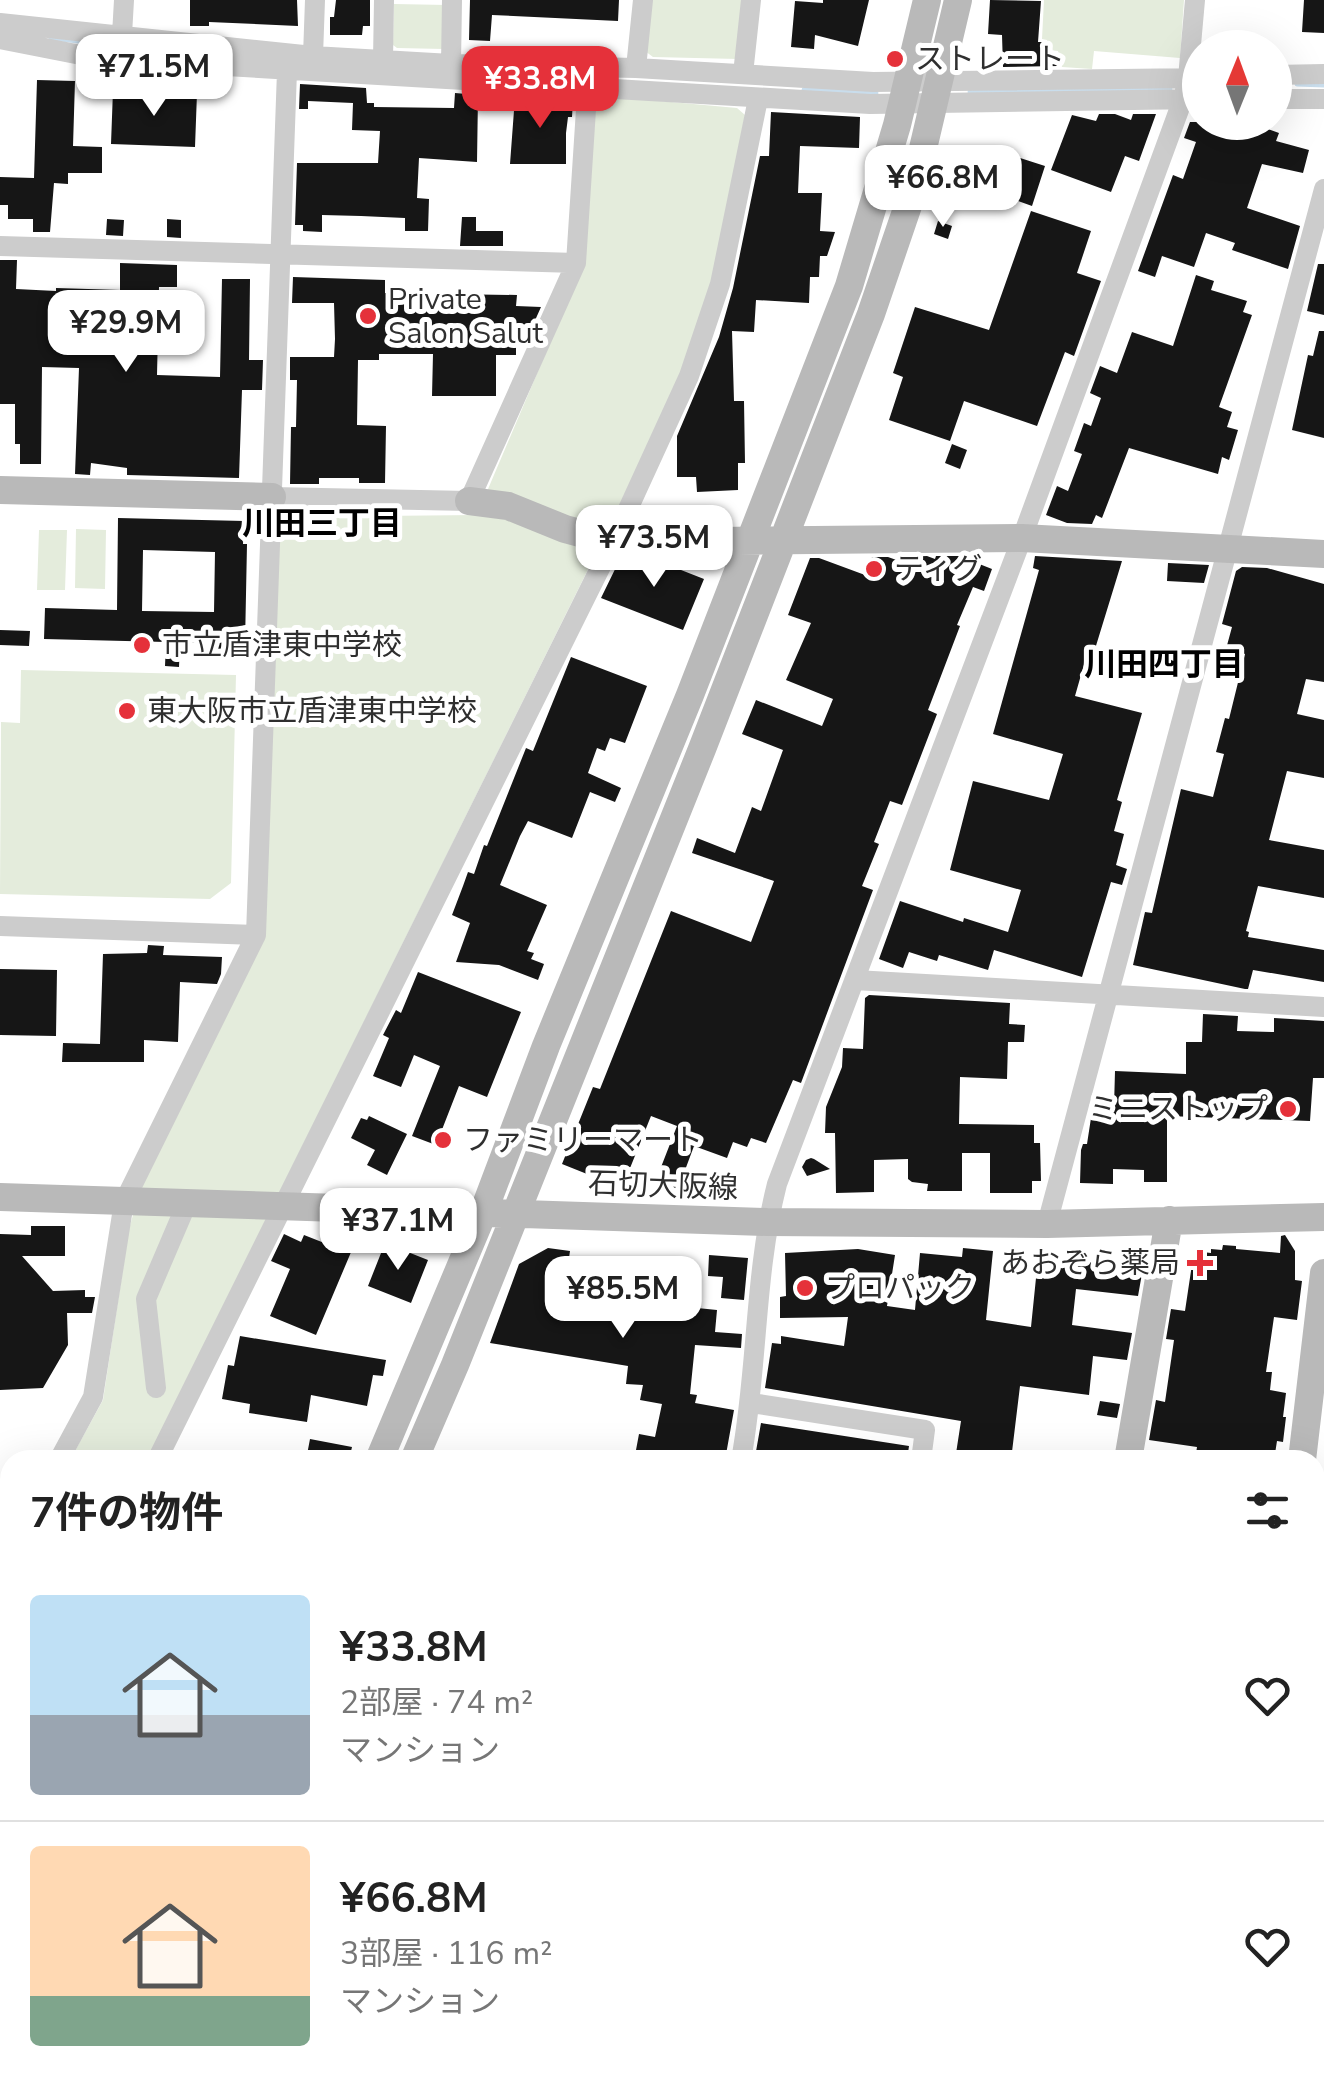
<!DOCTYPE html>
<html lang="ja">
<meta charset="utf-8">
<style>
body{margin:0;font-family:"Nunito Sans","Noto Sans JP",sans-serif;background:#f2f2f2;color:#222;height:100vh;display:flex;flex-direction:column;font-size:38px;white-space:nowrap}
*{box-sizing:border-box;margin:0}
p{font-size:32px;color:#767676}
.icon{flex:none;width:55px;height:55px;fill:none;stroke:currentColor;stroke-width:2;stroke-linecap:round;stroke-linejoin:round}
.map{position:relative;flex:1;overflow:hidden}
.panel{position:absolute;left:0px;top:1450px;width:1325px;height:642px;display:flex;flex-direction:column;background:#fff;border-radius:30px 30px 0 0;box-shadow:0 10px 40px #0002}
.panel>*{flex:none}
.needle{width:65px;rotate:1deg}
.fabs{position:absolute;left:1182px;top:30px;display:grid;gap:20px}
.fabs a{display:grid;place-items:center;width:110px;height:110px;border-radius:50%;background:#fff;box-shadow:0 10px 40px #0002;font-size:50px}
.price{position:absolute;translate:-50% -85px;padding:0 22px;border-radius:20px;background:#fff;color:#222;font-size:32px;line-height:65px;filter:drop-shadow(0 2px 5px #0008)}
.price::after{content:'';position:absolute;left:50%;top:60px;width:30px;height:22px;margin-left:-15px;background:inherit;clip-path:polygon(0 0,100% 0,50% 100%)}
.price.current{background:#e5313a;color:#fff}
ul{padding:0;list-style:none}
li{display:flex;align-items:center;gap:30px;height:250px;padding:0 30px}
li+li{border-top:2px solid #e0e0e0}
li span{display:grid;place-items:center;flex:none;width:280px;height:200px;border-radius:10px;color:#555}
li>.icon{margin-inline-start:auto}
span .icon{width:120px;height:120px;fill:#fffc;stroke-width:1}
li b{font-size:42px}
h2{display:flex;justify-content:space-between;align-items:center;height:120px;padding:0 30px;font-size:42px}
.map>svg:first-child{display:block}
.green{fill:#e4ecdc}
.lines{fill:none;stroke-linecap:round;stroke-linejoin:round}
.stream{stroke:#c9ddec;stroke-width:5}
.building{fill:#161616;fill-rule:evenodd}
.street{stroke:#ccc;stroke-width:20}
.secondary{stroke:#b9b9b9;stroke-width:28}
.poi-dot{fill:#e5313a;stroke:#fff;stroke-width:4}
.labels{text-anchor:middle;dominant-baseline:central;stroke-width:10;stroke-linejoin:round;paint-order:stroke}
.poi-label{font-size:30px;fill:#2f2f2f;stroke:#fff;text-anchor:start}
.street-label{font-size:30px;fill:#2f2f2f;stroke:#fff}
.neighbourhood-label{font-size:32px;font-weight:bold;fill:#000;stroke:#fff}
</style>
<div class="map">
<svg width="1324" height="2092" viewBox="0 0 1324 2092">
<rect width="100%" height="100%" fill="#fff"/>
<path class="green" d="M651,0H744L738,59L653,57L645,51Z
M1044,0H1184L1180,58L1094,51L1092,69L1062,67L1058,51L1048,50L1047,40L1042,39Z
M394,4L447,5L444,49L397,48L393,45Z
M605,96L737,108L745,115L713,283L685,368L611,523L147,1460H70L103,1400L129,1229L145,1173L262,939L276,517L477,515L583,265L596,105Z
M76,529L106,530L105,589L75,588Z
M39,530H67L65,590H37Z
M21,670L236,675L231,883L210,899L0,894L1,722L20,723Z
M10,1565V1736L0,1756V1583Z"/>
<g class="lines">
<path class="stream" d="M51,38L204,55
M1297,84L1324,85
M804,90L876,93
M970,92L1170,89"/>
</g>
<path class="building" d="M190,0H297L298,26L209,22V26H190Z
M336,0H370V26H363L362,35H330V17H334Z
M470,0H619L618,21L492,15L490,41L469,40Z
M823,0H869L858,46L815,35L814,49L791,47L795,1L823,3Z
M990,0L1041,1L1038,42H1046V53H1057L1058,66L1003,67L1002,35L988,34Z
M1304,0H1324V33L1302,32Z
M37,80L75,81L73,146L102,147V173H68V184L54,183L50,232H33V219H8V205H0V177L34,178Z
M300,84L366,88L367,103H374V107L454,108L455,93L478,95L477,162L419,158L417,198L429,199L428,231H405V218L361,216L322,215V232L303,231V225H295L297,163H378L380,131L352,130L353,103L308,101V109H299Z
M113,90L197,93L195,147L111,144Z
M515,97L573,100L572,117H568L566,133V164H510Z
M771,112L860,117L859,148L800,146L798,193H822L820,231L835,232L827,256H820L819,277H810L809,303L756,300L754,332L732,331L734,401H744L745,463H738V490L697,492L696,477H677V436L719,337L733,288L760,156H769Z
M1099,114H1115L1131,120L1133,114H1156L1139,161L1125,156L1111,192L1051,170L1072,115L1096,121Z
M1190,122H1248L1279,133L1276,141L1309,150L1303,173L1262,164L1247,208L1300,226L1288,269L1232,250L1235,243L1206,233L1194,267L1162,256L1155,277L1138,271L1173,175L1183,179L1196,142L1184,138Z
M966,150L1014,167L1017,157L1045,166L1032,206L1004,196L1006,190L958,173Z
M1031,211L1091,231L1077,273L1101,281L1074,356L1065,352L1037,426L964,401L950,441L889,420L903,377L893,373L915,307L989,330Z
M462,217H476V231H503V246H460Z
M107,219L124,220L123,236L106,235Z
M167,219L181,220V238L167,237Z
M938,221L952,226L948,239L934,234Z
M0,260H17L16,289L56,291V288L120,290V263L177,265V287H159L157,375L220,377L222,279H250L249,360H263L262,390H242L239,478L127,475V468L91,463L90,475L75,474L79,368L42,367L41,464H20V444H15V404H0Z
M1318,264H1324V315L1307,311Z
M1196,275L1214,281L1211,290L1247,301L1243,312L1252,315L1219,407L1232,412L1227,427L1238,430L1229,460L1222,457L1218,474L1129,448L1102,518L1096,515L1092,524L1067,523L1046,515L1057,486L1068,491L1082,454L1074,451L1084,423L1091,426L1101,398L1090,393L1100,366L1117,373L1132,332L1173,346Z
M293,277L385,280V293L517,295L516,306L541,307L524,345H516V355H496V396H432L433,354H379V360H358L357,425L386,426L385,483H359V478H319V484H290L291,427H296L297,380H290V357H334L335,339L334,303H292Z
M1319,331H1324V438L1292,430L1308,355L1313,356Z
M952,444L967,450L960,469L945,463Z
M118,518L244,521L243,544H247L245,644L224,643V659H211V643L180,642L179,667L165,666L166,642L44,639L45,608L117,610ZM143,550L215,552L214,612L142,611Z
M927,556L935,559L936,556H959L992,569L984,591L973,587L957,625L960,626L928,710L937,714L902,805L890,801L874,842L879,844L862,886L873,890L801,1083L793,1080L766,1143L751,1138L747,1147L733,1142L727,1158L694,1146L678,1189L656,1180L677,1126L651,1116L622,1188L562,1164L593,1087L600,1089L671,911L751,942L774,881L692,853L697,838L735,853L752,807L761,811L783,750L742,734L756,700L822,726L833,699L786,680L811,623L788,615L810,558H819L865,575L872,557H888L902,562L904,557Z
M1035,556L1122,561L1095,649L1089,647L1075,696L1142,713L1117,800L1122,802L1114,831L1124,834L1116,865L1127,869L1122,885L1111,882L1082,977L994,950L988,970L939,955L937,961L909,952L903,968L879,959L900,901L963,922L964,918L1008,932L1021,890L950,870L973,781L1049,800L1063,754L993,734L1039,570L1033,568Z
M620,559H653L704,579L683,630L601,598Z
M1168,563L1209,565L1204,583L1167,581Z
M1242,567L1267,568L1324,584V682L1306,679L1297,714L1324,720V778L1287,771L1269,840L1324,850V898L1258,886L1246,931L1249,932L1248,937L1324,950V982L1253,970L1248,989H1245L1133,965L1145,912L1152,913L1181,789L1213,797L1224,754L1216,752L1225,718L1229,719L1245,654L1226,649L1232,627L1222,624L1236,571Z
M0,630L30,631L29,646L0,645Z
M571,657L647,686L625,743L610,738L605,751L597,748L588,773L621,788L615,802L590,792L572,838L528,821L520,836L500,885L547,905L527,951L534,953L531,959L544,964L538,980L499,965L456,962L470,923L452,915L463,886L468,872L474,874L484,845L487,846L526,748L533,751Z
M148,945L164,946L163,955L222,957L221,974L217,984L180,982L178,1042L144,1040V1062H62L63,1043L100,1044L103,954L147,953Z
M0,969L57,970L56,1036L0,1035Z
M418,972L521,1012L487,1097L459,1086L436,1145L412,1136L440,1066L414,1055L401,1087L373,1076L389,1038L383,1035L396,1010L401,1013Z
M869,995L1010,1003L1009,1024L1025,1025L1024,1042H1008L1007,1079L960,1077L959,1124L1034,1125V1143H1040L1041,1181H1032V1193H990V1153H962V1191H927L928,1184L912,1182L908,1179V1159L874,1160V1192L836,1193L835,1133H825L826,1107L842,1067L843,1048L863,1049L865,998Z
M1203,1014L1238,1016L1237,1031L1274,1032V1018L1324,1021V1078H1313L1310,1121L1167,1116V1182H1144V1170L1113,1169V1184L1080,1183L1081,1150L1083,1144H1087L1093,1105L1114,1107L1115,1071L1186,1074V1042H1202Z
M369,1116L407,1134L387,1175L367,1165L375,1150L351,1138L361,1118L367,1120Z
M811,1158L814,1159L830,1169L807,1176L802,1167L806,1160Z
M31,1226H65V1256H22L53,1291L85,1290V1297H95L92,1313H67L68,1345L43,1388L0,1390V1234L31,1235Z
M284,1234L301,1242L304,1235L337,1248L343,1236L357,1238L316,1335L270,1316L290,1269L271,1261Z
M1285,1235L1295,1251V1280L1302,1281L1297,1320L1274,1317L1266,1372H1272L1270,1390L1286,1393L1283,1417H1286L1283,1442L1277,1441L1274,1460H1195L1197,1447L1149,1440L1156,1400L1165,1402L1174,1340L1166,1339L1171,1309L1185,1311L1194,1251L1211,1253V1249L1222,1250L1223,1245L1236,1246V1249L1280,1253L1281,1236Z
M385,1243L428,1260L411,1303L368,1286Z
M548,1248L570,1251L568,1265L630,1276L632,1260L662,1264L658,1304L717,1310L715,1332L742,1334L741,1348L695,1345L690,1394L697,1395L695,1403L734,1410L725,1460H702L636,1450L639,1434L655,1437L662,1404L640,1400L643,1385L626,1384L628,1366L490,1343L519,1264Z
M963,1248L993,1251L986,1320L1031,1327L1036,1278L1042,1279L1044,1255L1094,1263L1095,1250L1114,1252L1112,1264L1143,1268L1138,1296L1076,1289L1072,1325L1132,1333L1127,1360L1093,1356L1089,1395L1020,1386L1011,1460H955L961,1421L765,1388L772,1343L781,1344V1336L844,1346L848,1317L780,1318V1297L786,1296L785,1253L858,1249L895,1255L887,1306L915,1310L920,1253L962,1257Z
M709,1255L748,1258L744,1300L721,1298L723,1277L708,1276Z
M240,1336L386,1360L383,1376L373,1375L367,1406L311,1395L307,1422L249,1413L250,1404L222,1399L228,1365L234,1366Z
M1100,1401L1120,1404L1117,1418L1097,1415Z
M761,1423L909,1446L907,1460L755,1457Z
M310,1439L352,1447L349,1460H306Z"/>
<g class="lines">
<path class="street" d="M0,23L313,56L451,64L636,68L873,82L1200,78
M122,35L124,0
M0,39L86,56L157,62L870,104L1200,99
M313,56L315,0
M383,60L384,0
M451,64L452,0
M636,68L643,0
M743,74L751,0
M1275,75L1324,74
M1275,99H1324
M0,246L576,263
M272,497L469,501L576,263L588,79
M0,926L256,935L287,71
M855,980L1324,1007
M1047,1224L1324,189
M156,1388L146,1299L187,1203
M752,1403L925,1430L921,1460
M59,1460L93,1397L124,1202L256,935
M157,1460L613,542L689,376L720,284L758,99
M741,1460C758,1369 754,1274 777,1184L1022,538L1183,99L1188,78L1195,0
M1315,1483H1324
M0,1567L10,1549
M1315,1769L1324,1770
M0,1777L10,1757
M398,2092L402,2082
M616,2092L617,2082
M825,2092L827,2082"/>
<path class="secondary" d="M0,490L272,497
M469,501L508,506L565,529L613,542L1022,538L1324,554
M0,1197L767,1222L1047,1224L1324,1217
M379,1460L483,1213L546,1046L690,695L849,286L897,125L927,0
M414,1460L455,1365L702,749L871,314L913,191L958,0
M1128,1460L1169,1220
M1302,1460L1324,1273
M0,2050H10
M711,2082L810,2092
M122,2092L126,2082
M155,2092L159,2082
M1034,2092L1035,2082
M1225,2092L1226,2082"/>
</g>
<g class="poi-dot">
<circle cx="895" cy="59" r="10"/>
<circle cx="368" cy="316" r="10"/>
<circle cx="874" cy="569" r="10"/>
<circle cx="142" cy="645" r="10"/>
<circle cx="127" cy="711" r="10"/>
<circle cx="1288" cy="1109" r="10"/>
<circle cx="443" cy="1140" r="10"/>
<path d="M1195 1248h10v10h10v10h-10v10h-10v-10h-10v-10h10z"/>
<circle cx="805" cy="1288" r="10"/>
</g>
<g class="labels">
<g class="poi-label">
<text x="915" y="59">ストレート</text>
<text x="388" y="299">Private<tspan x="388" dy="34">Salon Salut</tspan></text>
<text x="894" y="569">ティグ</text>
<text x="162" y="645">市立盾津東中学校</text>
<text x="147" y="711">東大阪市立盾津東中学校</text>
<text x="1268" y="1109" text-anchor="end">ミニストップ</text>
<text x="463" y="1140">ファミリーマート</text>
<text x="1180" y="1263" text-anchor="end">あおぞら薬局</text>
<text x="825" y="1288">プロパック</text>
</g>
<g class="street-label">
<text transform="translate(663 1186) rotate(2)">石切大阪線</text>
</g>
<g class="neighbourhood-label">
<text x="322" y="523">川田三丁目</text>
<text x="1164" y="664">川田四丁目</text>
</g>
</g>
</svg>
<div class="fabs">
<a><svg class="needle" viewBox="-14 -14 28 28"><path d="M0-13l5 13h-10z" fill="#e53935"/><path d="M0 13l5-13h-10z" fill="#767676"/></svg></a>
</div>
<b class="price" style="left:154px;top:119px">¥71.5M</b>
<b class="price current" style="left:540px;top:131px">¥33.8M</b>
<b class="price" style="left:943px;top:230px">¥66.8M</b>
<b class="price" style="left:126px;top:375px">¥29.9M</b>
<b class="price" style="left:654px;top:590px">¥73.5M</b>
<b class="price" style="left:398px;top:1273px">¥37.1M</b>
<b class="price" style="left:623px;top:1341px">¥85.5M</b>
<section class="panel">
<h2>7件の物件<svg class="icon" aria-label="filters" viewBox="0 0 24 24"><path d="M4 7h16M4 17h16"/><circle cx="9" cy="7" r="2"/><circle cx="15" cy="17" r="2"/></svg></h2>
<ul>
<li><span style="background:linear-gradient(#bfe0f5 60%,#9aa5b1 0)"><svg class="icon" aria-label="home" viewBox="0 0 24 24"><path d="M3 11l9-7 9 7M6 9v11h12V9"/></svg></span><div><b>¥33.8M</b><p>2部屋 · 74 m²</p><p>マンション</p></div><svg class="icon" aria-label="heart" viewBox="0 0 24 24"><path d="M12 20l-8-8c-3-5 5-10 8-4 3-6 11-1 8 4z"/></svg></li>
<li><span style="background:linear-gradient(#ffd9b3 75%,#7fa58c 0)"><svg class="icon" aria-label="home" viewBox="0 0 24 24"><path d="M3 11l9-7 9 7M6 9v11h12V9"/></svg></span><div><b>¥66.8M</b><p>3部屋 · 116 m²</p><p>マンション</p></div><svg class="icon" aria-label="heart" viewBox="0 0 24 24"><path d="M12 20l-8-8c-3-5 5-10 8-4 3-6 11-1 8 4z"/></svg></li>
</ul>
</section>
</div>
